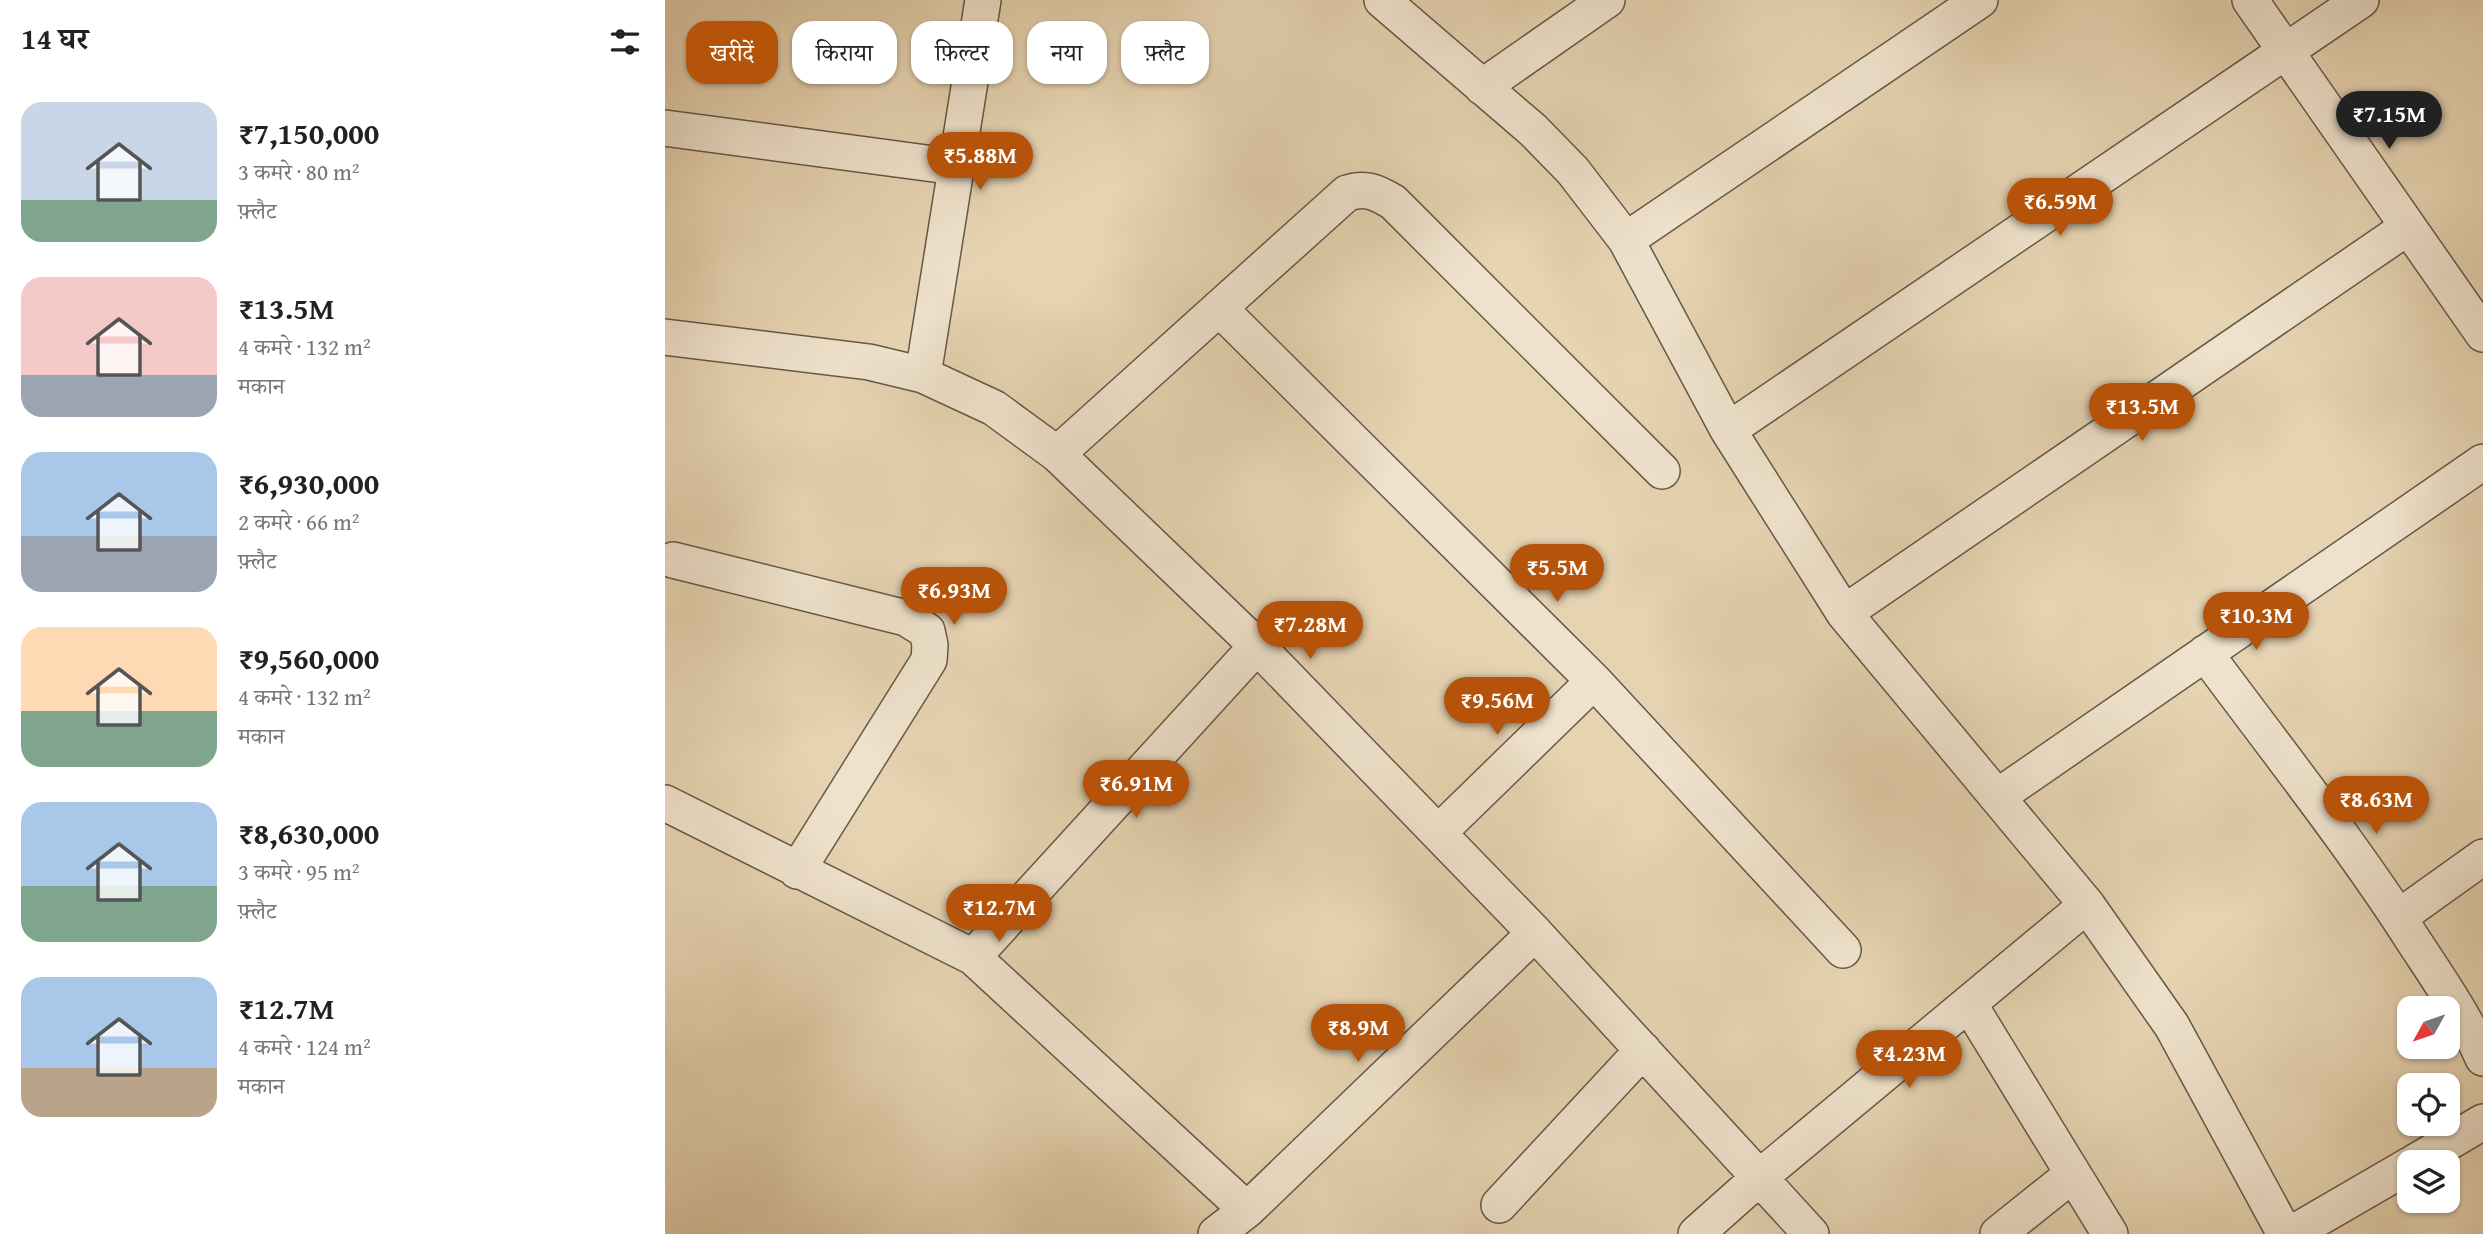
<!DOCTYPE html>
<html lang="hi">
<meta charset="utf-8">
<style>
body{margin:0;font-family:"Gentium Book Plus","Noto Serif Devanagari",serif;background:#f2f2f2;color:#222;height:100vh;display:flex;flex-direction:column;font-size:26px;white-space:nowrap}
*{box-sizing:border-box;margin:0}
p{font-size:23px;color:#767676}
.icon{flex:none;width:38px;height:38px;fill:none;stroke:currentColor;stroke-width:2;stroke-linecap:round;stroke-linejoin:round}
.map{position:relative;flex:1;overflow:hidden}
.panel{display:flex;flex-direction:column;background:#fff;width:665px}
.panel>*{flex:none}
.top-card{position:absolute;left:21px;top:21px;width:665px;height:63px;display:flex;gap:14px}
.needle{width:46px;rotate:230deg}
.buttons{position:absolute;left:1732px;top:996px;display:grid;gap:14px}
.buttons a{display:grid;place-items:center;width:63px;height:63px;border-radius:14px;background:#fff;box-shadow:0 2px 5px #0004;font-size:35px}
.price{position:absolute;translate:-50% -60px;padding:0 16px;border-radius:24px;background:#b45309;color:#fff;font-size:23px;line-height:46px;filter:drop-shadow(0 2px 4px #0008)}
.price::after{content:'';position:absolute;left:50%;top:42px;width:21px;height:16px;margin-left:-10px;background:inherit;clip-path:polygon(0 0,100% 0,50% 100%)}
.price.active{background:#222;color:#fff}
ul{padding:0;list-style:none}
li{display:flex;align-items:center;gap:21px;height:175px;padding:0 21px}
li span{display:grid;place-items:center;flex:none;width:196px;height:140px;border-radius:21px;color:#555}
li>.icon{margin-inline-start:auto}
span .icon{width:84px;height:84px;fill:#fffc;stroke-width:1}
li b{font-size:30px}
h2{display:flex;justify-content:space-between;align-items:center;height:84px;padding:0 21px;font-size:30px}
.pill{padding:0 24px;border-radius:21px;background:#fff;box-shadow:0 2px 5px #0004;font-size:24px;line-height:63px}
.pill.active{background:#b45309;color:#fff}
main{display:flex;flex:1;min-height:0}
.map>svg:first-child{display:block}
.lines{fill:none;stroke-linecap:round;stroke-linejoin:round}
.street-casing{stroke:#645949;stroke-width:38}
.street{stroke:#efe2cc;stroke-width:35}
</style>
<main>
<section class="panel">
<h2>14 घर<svg class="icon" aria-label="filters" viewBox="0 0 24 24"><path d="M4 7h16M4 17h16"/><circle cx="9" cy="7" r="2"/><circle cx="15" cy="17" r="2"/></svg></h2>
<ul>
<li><span style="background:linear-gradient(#c9d6e8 70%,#7fa58c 0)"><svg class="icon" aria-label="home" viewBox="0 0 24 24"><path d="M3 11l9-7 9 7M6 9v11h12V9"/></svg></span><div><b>₹7,150,000</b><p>3 कमरे · 80 m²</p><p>फ़्लैट</p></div></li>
<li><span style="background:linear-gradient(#f6c9c9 70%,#9aa5b1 0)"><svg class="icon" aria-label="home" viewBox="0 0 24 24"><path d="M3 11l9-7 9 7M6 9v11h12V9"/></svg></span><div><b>₹13.5M</b><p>4 कमरे · 132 m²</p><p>मकान</p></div></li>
<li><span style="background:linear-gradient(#a9c7e8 60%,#9aa5b1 0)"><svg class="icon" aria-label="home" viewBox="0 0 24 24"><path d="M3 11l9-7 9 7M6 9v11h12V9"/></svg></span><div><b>₹6,930,000</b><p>2 कमरे · 66 m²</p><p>फ़्लैट</p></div></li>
<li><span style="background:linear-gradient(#ffd9b3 60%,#7fa58c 0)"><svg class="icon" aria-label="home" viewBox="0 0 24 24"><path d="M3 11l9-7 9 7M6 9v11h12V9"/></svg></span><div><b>₹9,560,000</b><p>4 कमरे · 132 m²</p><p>मकान</p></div></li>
<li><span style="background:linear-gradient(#a9c7e8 60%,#7fa58c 0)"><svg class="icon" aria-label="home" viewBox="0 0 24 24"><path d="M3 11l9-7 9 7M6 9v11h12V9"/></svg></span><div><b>₹8,630,000</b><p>3 कमरे · 95 m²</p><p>फ़्लैट</p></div></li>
<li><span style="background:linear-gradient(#a9c7e8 65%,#b9a48a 0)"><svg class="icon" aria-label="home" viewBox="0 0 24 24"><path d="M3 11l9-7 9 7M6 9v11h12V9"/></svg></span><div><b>₹12.7M</b><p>4 कमरे · 124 m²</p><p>मकान</p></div></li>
</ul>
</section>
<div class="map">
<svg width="1818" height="1234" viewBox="0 0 1818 1234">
<rect width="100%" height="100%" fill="#e6d3b1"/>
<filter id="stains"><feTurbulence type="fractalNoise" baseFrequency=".00286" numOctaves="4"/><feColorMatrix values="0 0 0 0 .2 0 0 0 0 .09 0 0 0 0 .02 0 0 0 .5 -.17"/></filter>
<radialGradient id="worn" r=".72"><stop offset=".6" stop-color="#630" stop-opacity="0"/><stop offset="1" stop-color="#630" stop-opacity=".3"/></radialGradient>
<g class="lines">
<g class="street-casing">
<path id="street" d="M717,0L868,130L908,171L961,240L1063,430L1179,613L1422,905L1507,1026L1620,1234
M1585,0L1818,334
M817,87L942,0
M0,128L291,167
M961,240L1315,0
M554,308L929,681L1178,950
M0,337L204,362L258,375L329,408L392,454L592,646L773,833L870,933L1146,1234
M258,375L318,0
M1063,430L1696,0
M392,454L682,193C701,187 711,192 728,202L997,471
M8,560L241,618L262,631L265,645L264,660L132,871
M1179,613L1743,227
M1540,653C1611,749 1686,843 1750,943C1775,981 1800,1017 1818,1058
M1332,797L1818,462
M0,803L308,957L582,1210
M773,833L929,681
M1734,917L1818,857
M308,957L592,646
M1304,1004L1445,1234
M1750,1162L1818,1122
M834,1205L978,1050
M551,1234L582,1210L870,933
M1031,1234L1095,1177L1422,905
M1333,1234L1408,1174
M1626,1234L1745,1165"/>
</g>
<use href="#street" class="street"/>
</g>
<rect width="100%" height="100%" filter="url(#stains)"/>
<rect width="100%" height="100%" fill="url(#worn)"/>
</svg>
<div class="buttons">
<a><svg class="needle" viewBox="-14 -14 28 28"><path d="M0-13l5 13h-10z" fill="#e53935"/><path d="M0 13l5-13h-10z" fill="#767676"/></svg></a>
<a><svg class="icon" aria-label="locate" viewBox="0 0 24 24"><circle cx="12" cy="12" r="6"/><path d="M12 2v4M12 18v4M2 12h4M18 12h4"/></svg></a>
<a><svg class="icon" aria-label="layers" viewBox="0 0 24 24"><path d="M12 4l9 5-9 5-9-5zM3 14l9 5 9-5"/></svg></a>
</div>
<b class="price active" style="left:1724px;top:151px">₹7.15M</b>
<b class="price" style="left:315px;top:192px">₹5.88M</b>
<b class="price" style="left:1395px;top:238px">₹6.59M</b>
<b class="price" style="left:1477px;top:443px">₹13.5M</b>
<b class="price" style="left:892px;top:604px">₹5.5M</b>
<b class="price" style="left:289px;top:627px">₹6.93M</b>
<b class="price" style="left:1591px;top:652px">₹10.3M</b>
<b class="price" style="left:645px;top:661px">₹7.28M</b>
<b class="price" style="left:832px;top:737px">₹9.56M</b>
<b class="price" style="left:471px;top:820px">₹6.91M</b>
<b class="price" style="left:1711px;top:836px">₹8.63M</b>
<b class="price" style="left:334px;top:944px">₹12.7M</b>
<b class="price" style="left:693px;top:1064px">₹8.9M</b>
<b class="price" style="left:1244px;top:1090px">₹4.23M</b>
<div class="top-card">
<a class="pill active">खरीदें</a>
<a class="pill">किराया</a>
<a class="pill">फ़िल्टर</a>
<a class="pill">नया</a>
<a class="pill">फ़्लैट</a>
</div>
</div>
</main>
